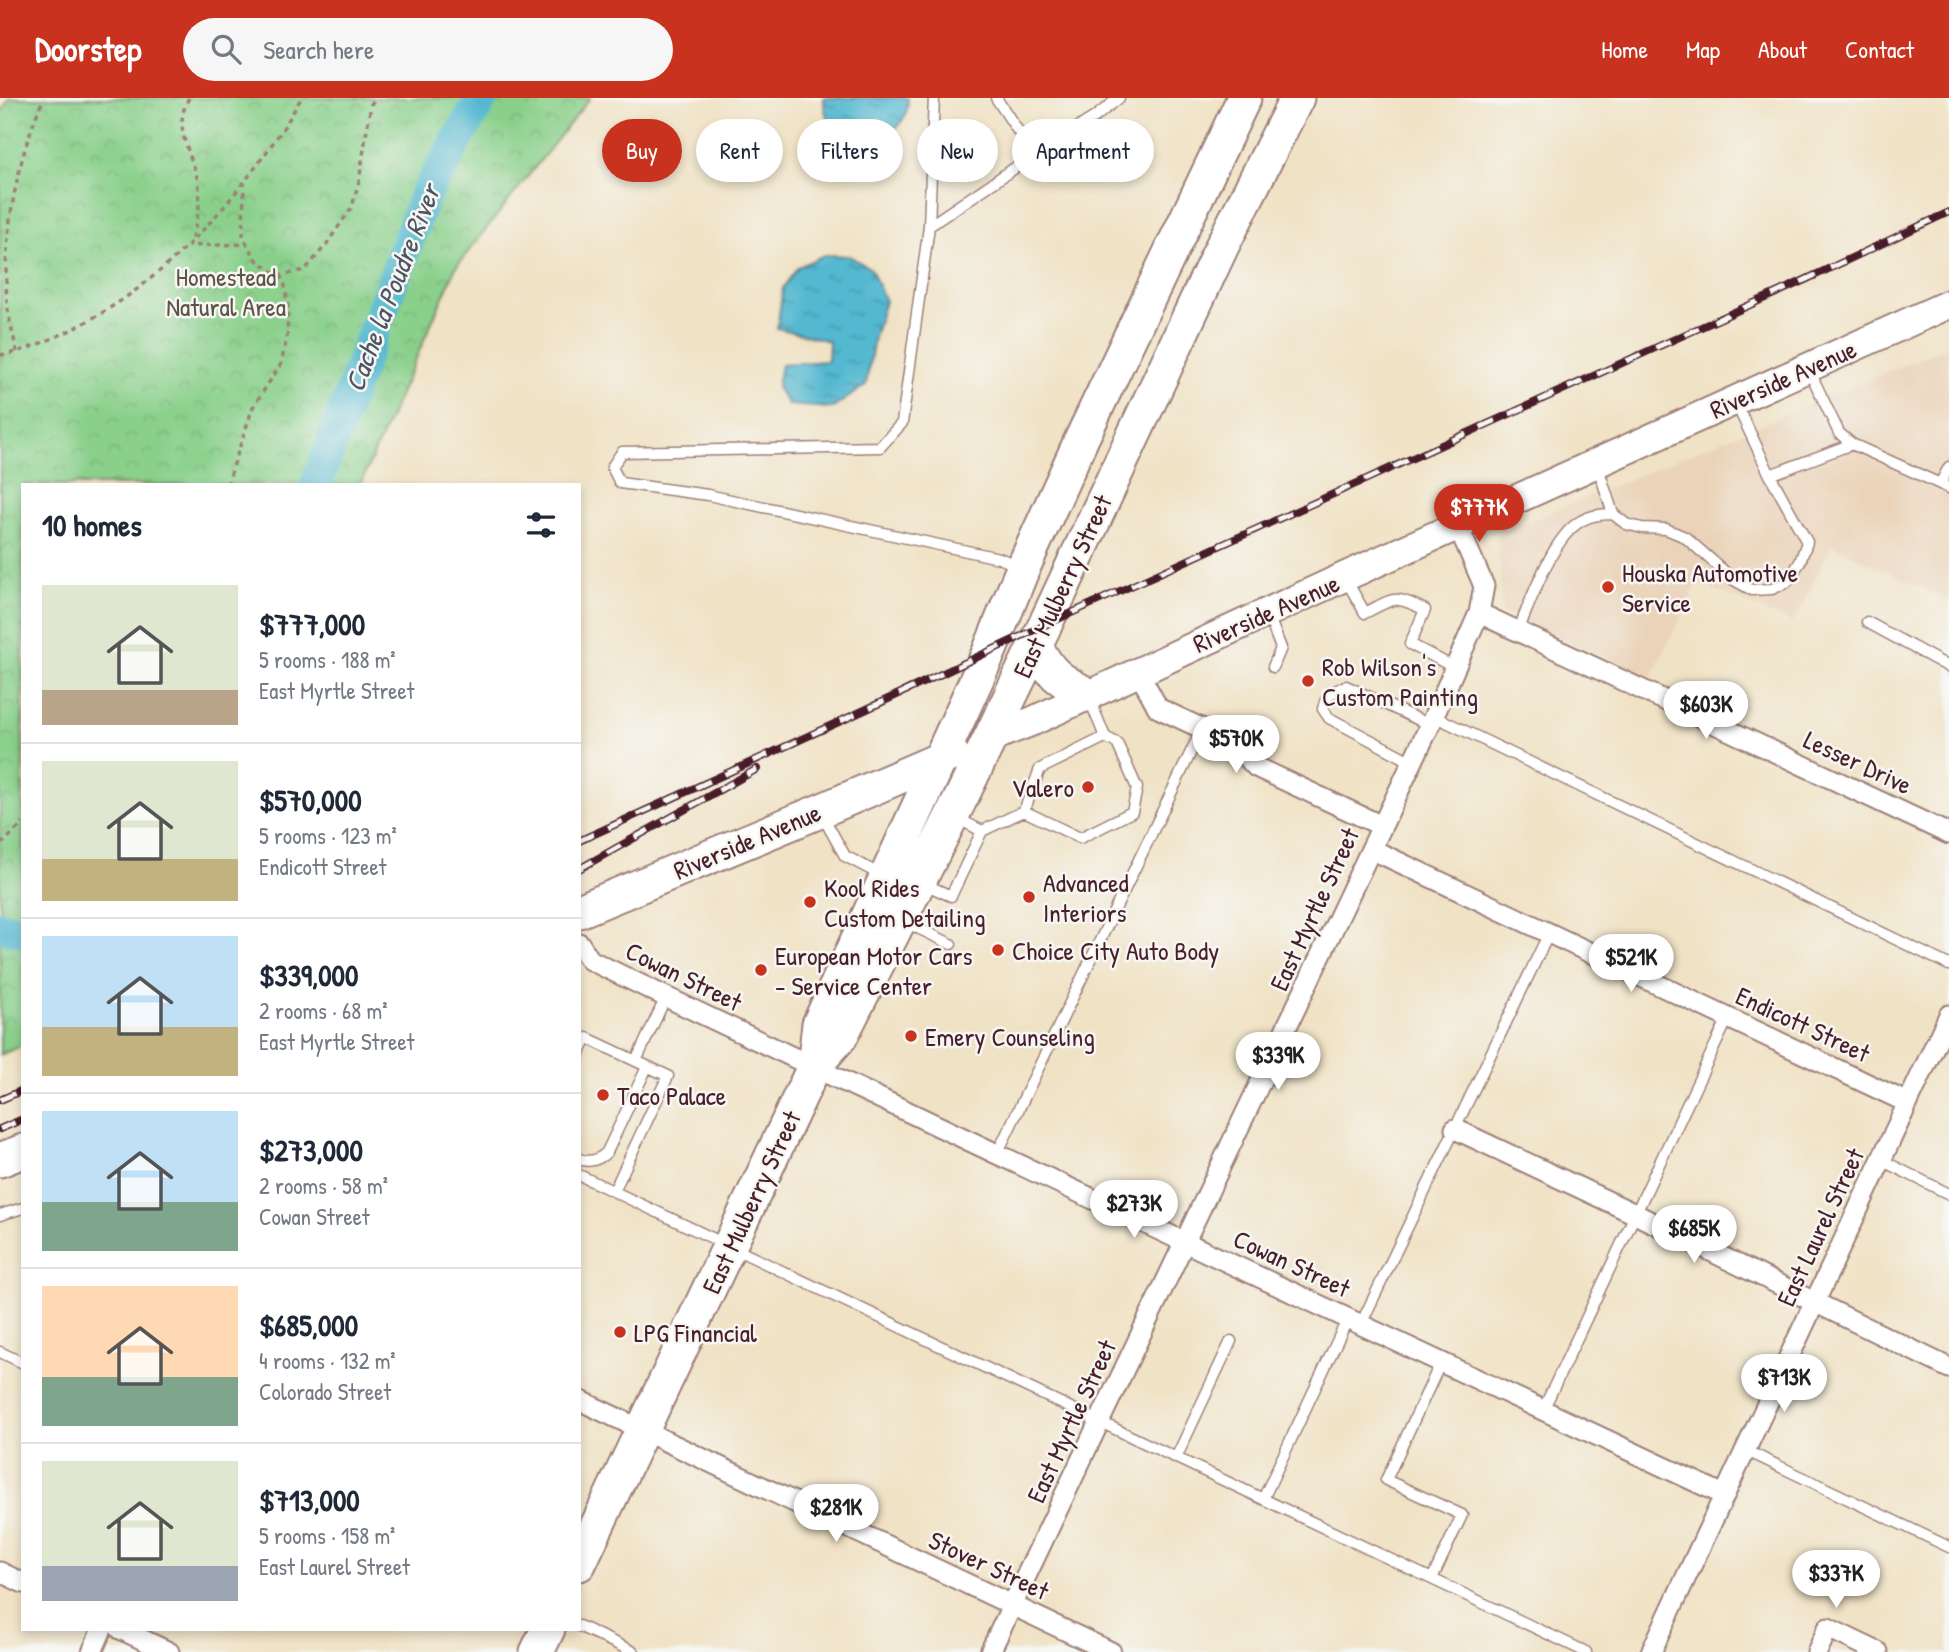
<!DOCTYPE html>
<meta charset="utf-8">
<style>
body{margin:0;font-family:"Patrick Hand",sans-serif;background:#f6f6f7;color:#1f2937;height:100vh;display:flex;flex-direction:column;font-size:26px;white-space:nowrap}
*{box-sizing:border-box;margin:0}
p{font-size:23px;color:#747a83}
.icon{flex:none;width:38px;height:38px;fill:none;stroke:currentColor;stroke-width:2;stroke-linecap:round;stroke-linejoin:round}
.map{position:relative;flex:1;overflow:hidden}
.drawer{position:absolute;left:21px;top:385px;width:560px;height:1148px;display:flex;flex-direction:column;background:#fff;border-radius:0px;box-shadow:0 4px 10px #0003}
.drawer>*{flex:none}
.guide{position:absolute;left:602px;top:21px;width:665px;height:63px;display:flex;gap:14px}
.price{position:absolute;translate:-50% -60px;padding:0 16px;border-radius:24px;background:#fff;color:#222;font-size:23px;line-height:46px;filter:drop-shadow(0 2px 4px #0008)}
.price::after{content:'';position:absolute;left:50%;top:42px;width:21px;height:16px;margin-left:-10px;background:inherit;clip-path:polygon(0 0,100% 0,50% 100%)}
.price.on{background:#c8321e;color:#fff}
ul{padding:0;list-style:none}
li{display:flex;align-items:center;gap:21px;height:175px;padding:0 21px}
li+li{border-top:2px solid #e0e1e3}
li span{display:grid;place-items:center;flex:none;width:196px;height:140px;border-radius:0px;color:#555}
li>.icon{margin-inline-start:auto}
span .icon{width:84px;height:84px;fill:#fffc;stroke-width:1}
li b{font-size:30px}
h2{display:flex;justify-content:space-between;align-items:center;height:84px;padding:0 21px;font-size:30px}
.pill{padding:0 24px;border-radius:32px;background:#fff;box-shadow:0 4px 10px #0003;font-size:24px;line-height:63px}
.pill.on{background:#c8321e;color:#fff}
header{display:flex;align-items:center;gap:42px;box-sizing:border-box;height:98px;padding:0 35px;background:#c8321e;color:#fff}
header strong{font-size:33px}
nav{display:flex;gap:38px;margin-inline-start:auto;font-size:24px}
.search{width:490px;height:63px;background:#f6f6f7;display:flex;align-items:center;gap:18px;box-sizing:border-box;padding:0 24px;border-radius:38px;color:#747a83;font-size:26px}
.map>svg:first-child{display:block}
.built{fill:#ead3b8}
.park{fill:url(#park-crowns);stroke:#6a785b;stroke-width:2}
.water{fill:url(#water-ripples);stroke:#4e6c7e;stroke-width:2}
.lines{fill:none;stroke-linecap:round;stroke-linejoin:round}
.river{stroke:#52b8d0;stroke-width:32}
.service-casing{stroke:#9d8078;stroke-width:13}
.minor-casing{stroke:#9d8078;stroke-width:23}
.secondary-casing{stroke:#9d8078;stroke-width:32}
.trunk-casing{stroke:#9d8078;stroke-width:37}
.path{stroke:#9d8078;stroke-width:3.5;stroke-dasharray:5 5;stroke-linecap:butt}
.service{stroke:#fff;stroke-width:10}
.minor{stroke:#fff;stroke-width:19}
.secondary{stroke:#fff;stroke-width:28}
.trunk{stroke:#fff;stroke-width:33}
.rail-casing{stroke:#4a1f2b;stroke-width:8}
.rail{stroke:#f6f6f2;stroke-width:5;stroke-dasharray:16;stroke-linecap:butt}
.poi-dot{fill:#c8321e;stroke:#f6f6f2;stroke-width:2.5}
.labels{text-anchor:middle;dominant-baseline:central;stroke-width:5;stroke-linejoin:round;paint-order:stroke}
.park-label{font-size:26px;fill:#5d5448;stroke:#f6f6f2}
.street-label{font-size:26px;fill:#4a1f2b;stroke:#f6f6f2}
.poi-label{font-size:26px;fill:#4a1f2b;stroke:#f6f6f2;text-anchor:start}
.water-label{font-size:28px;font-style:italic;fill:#4d5565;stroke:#f6f6f2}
</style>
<header>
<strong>Doorstep</strong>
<div class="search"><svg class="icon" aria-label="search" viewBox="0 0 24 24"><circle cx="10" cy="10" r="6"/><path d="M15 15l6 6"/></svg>Search here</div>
<nav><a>Home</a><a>Map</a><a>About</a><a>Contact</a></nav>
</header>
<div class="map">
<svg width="1949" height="1554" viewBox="0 0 1949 1554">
<defs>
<pattern id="park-crowns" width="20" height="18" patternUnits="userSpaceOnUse" patternTransform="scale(1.75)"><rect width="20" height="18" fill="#8ad08b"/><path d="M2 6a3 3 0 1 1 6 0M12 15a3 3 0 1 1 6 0" fill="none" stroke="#79b278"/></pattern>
<pattern id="water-ripples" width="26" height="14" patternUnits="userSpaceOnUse" patternTransform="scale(1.75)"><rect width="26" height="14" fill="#52b8d0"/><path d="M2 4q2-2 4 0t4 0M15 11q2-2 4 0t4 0" fill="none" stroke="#4695a9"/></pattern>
</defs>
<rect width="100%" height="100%" fill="#f6f6f2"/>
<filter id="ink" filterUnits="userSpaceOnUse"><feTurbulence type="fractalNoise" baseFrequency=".0143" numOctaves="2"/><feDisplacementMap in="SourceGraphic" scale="14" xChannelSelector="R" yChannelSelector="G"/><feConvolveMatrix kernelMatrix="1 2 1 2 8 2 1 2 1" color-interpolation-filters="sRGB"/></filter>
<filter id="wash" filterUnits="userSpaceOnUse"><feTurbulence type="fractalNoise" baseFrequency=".00686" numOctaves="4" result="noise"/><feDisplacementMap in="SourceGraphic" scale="28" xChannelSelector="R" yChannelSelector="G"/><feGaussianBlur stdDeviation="1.57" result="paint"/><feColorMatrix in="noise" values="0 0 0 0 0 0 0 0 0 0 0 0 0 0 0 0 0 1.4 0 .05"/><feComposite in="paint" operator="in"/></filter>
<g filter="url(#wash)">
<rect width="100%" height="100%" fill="#f0e2c5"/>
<path class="built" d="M1949,248V503L1832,447L1793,525L1698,485L1651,579L1502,514L1498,436Z"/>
<path class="park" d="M9,0H590L456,169L360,387H23V947L0,957V18Z"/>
<path class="water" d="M824,0H908C909,55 822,56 824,0Z
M824,157L849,158L871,171L885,203L874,239L866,287L833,310L788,307L777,289L781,266L828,263L829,243L777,230L783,190L798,169Z"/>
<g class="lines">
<path class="river" d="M316,387L425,97L482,0
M0,829L23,833"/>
</g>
</g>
<g filter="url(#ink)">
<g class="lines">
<g class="service-casing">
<path id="service" d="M996,0L1034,57
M929,128L934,0
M1808,270L1839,335L1852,346L1949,390
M1736,305L1770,377L1852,346
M1597,366L1613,416L1626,426L1642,430L1666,431L1685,439L1734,482L1752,492L1772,491L1787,484L1800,464L1807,444L1770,377
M1940,386L1949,369
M1019,468L999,460L708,397L620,385L612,369L622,354L880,349L902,325L929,128L1034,57L1095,19L1119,0
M1345,480L1365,515C1395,500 1393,496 1425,512L1410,546L1455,570
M1268,517L1281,550L1273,569
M1867,524L1949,569
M1518,533C1531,503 1552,439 1581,423C1590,417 1602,416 1613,416
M1434,618L1949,867
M1412,664L1329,620L1323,611C1326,596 1332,594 1346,588L1430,627
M1024,713L1040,671L1105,639
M822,717L845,758L883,778
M957,720L982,733
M922,785L951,798L982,733L1024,713L1080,740L1132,714L1137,690L1117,645L1105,639L1090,602
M903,823L951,846
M579,957L587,940L668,978L614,1093
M636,963L666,899
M997,1056L1202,631
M579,1061C589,1065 599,1062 607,1054L647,969
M1881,1062L1949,1096
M579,1077L1586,1554
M0,1117L23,1110
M1361,1226L1549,835
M0,1254L23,1265
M1543,1312L1728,920
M1745,1352L1949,1449
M1176,1360L1231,1243
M1263,1401L1348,1220
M1432,1481L1462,1417L1386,1382L1441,1264
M579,1528L634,1554"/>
</g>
<g class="minor-casing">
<path id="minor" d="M1479,515L1949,736
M1138,573L1158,610L1233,645L1256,669L1382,728
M1371,751L1908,1005
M579,845L590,862L666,899L997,1056L1724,1397
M1455,1031L1635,1116L1949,1270
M579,1302L1111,1554
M0,1474L23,1485
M120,1531L169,1554
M92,1554L102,1531
M990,1554L1430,627L1479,515L1484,488L1458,428
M1651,1554L1949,917
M1817,1554L1828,1530L1878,1554"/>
</g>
<g class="secondary-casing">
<path id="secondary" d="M989,640L1033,623L1344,479L1949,206"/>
</g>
<g class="trunk-casing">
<path id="trunk" d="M1035,546C1049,576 1060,582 1088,597
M579,813L820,713L952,656
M814,969L819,926L990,552L1023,470L1082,340L1244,0
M0,1062L23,1053
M579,1466L814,969L841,938L962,698L1045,527L1222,148L1297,0
M537,1554L548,1531"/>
</g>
<path class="path" d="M189,0C170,32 195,58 199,89C201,110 196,129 189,148L248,146
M278,178L305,172L326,147L352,109L359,83L371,6L376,0
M17,254C14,240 10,226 8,212C0,149 17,57 44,0
M0,257C18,255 34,248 51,241C138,204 205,138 260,63C275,42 289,23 301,0
M227,387L253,309L281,266L287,239L288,209L284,182L257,162L243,139L244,84
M0,745L4,744L23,725"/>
<use href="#service" class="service"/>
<use href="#minor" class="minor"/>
<use href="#secondary" class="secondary"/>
<use href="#trunk" class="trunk"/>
<g class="rail-casing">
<path id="rail" d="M579,743L867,611L1045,527L1807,181L1949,114
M579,771L757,671
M0,1002L23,992
M0,1031L23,1021"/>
</g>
<use href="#rail" class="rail"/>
</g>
</g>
<g class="poi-dot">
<circle cx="1608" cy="489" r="7"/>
<circle cx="1308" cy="583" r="7"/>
<circle cx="1088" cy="689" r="7"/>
<circle cx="1029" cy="799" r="7"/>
<circle cx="810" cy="804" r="7"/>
<circle cx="998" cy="852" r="7"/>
<circle cx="761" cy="872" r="7"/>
<circle cx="911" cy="938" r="7"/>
<circle cx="603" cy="997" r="7"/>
<circle cx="620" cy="1234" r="7"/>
</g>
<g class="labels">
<g class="park-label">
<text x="226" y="178">Homestead<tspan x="226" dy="30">Natural Area</tspan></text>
</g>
<g class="street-label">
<text transform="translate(1783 281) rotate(-24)">Riverside Avenue</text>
<text transform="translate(1062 488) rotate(-65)">East Mulberry Street</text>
<text transform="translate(1266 515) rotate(-24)">Riverside Avenue</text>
<text transform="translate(1858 664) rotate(25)">Lesser Drive</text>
<text transform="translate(747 743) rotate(-23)">Riverside Avenue</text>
<text transform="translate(1314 811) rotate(-65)">East Myrtle Street</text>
<text transform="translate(684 878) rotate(26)">Cowan Street</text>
<text transform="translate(1803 926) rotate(25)">Endicott Street</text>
<text transform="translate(751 1104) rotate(-65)">East Mulberry Street</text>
<text transform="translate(1820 1129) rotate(-65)">East Laurel Street</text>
<text transform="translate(1292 1165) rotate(25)">Cowan Street</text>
<text transform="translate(1071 1323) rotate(-65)">East Myrtle Street</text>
<text transform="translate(989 1467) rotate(25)">Stover Street</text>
</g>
<g class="poi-label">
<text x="1622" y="474">Houska Automotive<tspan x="1622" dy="30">Service</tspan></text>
<text x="1322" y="568">Rob Wilson's<tspan x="1322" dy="30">Custom Painting</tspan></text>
<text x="1074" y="689" text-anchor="end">Valero</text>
<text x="1043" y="784">Advanced<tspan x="1043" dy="30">Interiors</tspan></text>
<text x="824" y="789">Kool Rides<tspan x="824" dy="30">Custom Detailing</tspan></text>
<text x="1012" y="852">Choice City Auto Body</text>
<text x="775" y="857">European Motor Cars<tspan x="775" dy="30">- Service Center</tspan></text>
<text x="925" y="938">Emery Counseling</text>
<text x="617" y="997">Taco Palace</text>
<text x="634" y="1234">LPG Financial</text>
</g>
<g class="water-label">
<text transform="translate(392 190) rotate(-69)">Cache la Poudre River</text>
</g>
</g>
</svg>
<b class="price on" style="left:1479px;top:446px">$777K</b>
<b class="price" style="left:1706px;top:643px">$603K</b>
<b class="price" style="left:1236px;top:677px">$570K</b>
<b class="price" style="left:1631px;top:896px">$521K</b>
<b class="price" style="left:1278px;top:994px">$339K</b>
<b class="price" style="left:1134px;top:1142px">$273K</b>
<b class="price" style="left:1694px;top:1167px">$685K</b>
<b class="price" style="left:1784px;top:1316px">$713K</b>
<b class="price" style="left:836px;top:1446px">$281K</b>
<b class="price" style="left:1836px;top:1512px">$337K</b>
<div class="guide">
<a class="pill on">Buy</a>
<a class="pill">Rent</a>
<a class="pill">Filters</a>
<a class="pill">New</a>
<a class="pill">Apartment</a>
</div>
<section class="drawer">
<h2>10 homes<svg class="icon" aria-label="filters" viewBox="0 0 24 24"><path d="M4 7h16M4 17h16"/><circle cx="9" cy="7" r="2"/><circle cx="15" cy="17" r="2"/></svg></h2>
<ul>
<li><span style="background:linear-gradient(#dfe7d0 75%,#b9a48a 0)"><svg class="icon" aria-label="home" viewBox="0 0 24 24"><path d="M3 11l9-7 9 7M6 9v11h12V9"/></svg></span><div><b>$777,000</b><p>5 rooms · 188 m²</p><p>East Myrtle Street</p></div></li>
<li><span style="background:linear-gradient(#dfe7d0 70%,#c2b280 0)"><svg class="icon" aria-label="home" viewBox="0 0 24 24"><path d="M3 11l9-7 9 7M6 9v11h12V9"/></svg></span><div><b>$570,000</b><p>5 rooms · 123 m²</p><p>Endicott Street</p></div></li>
<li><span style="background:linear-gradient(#bfe0f5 65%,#c2b280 0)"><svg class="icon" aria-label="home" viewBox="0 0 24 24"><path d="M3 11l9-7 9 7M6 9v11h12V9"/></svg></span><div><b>$339,000</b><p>2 rooms · 68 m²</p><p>East Myrtle Street</p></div></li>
<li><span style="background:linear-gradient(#bfe0f5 65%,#7fa58c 0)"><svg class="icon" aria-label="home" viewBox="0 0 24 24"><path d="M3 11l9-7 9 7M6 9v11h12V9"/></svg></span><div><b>$273,000</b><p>2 rooms · 58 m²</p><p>Cowan Street</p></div></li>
<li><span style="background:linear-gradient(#ffd9b3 65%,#7fa58c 0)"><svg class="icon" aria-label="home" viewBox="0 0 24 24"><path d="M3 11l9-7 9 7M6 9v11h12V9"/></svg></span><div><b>$685,000</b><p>4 rooms · 132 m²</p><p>Colorado Street</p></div></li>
<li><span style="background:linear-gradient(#dfe7d0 75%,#9aa5b1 0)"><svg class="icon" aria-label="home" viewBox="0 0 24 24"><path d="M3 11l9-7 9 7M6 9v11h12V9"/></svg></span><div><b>$713,000</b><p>5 rooms · 158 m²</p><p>East Laurel Street</p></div></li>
</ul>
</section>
</div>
